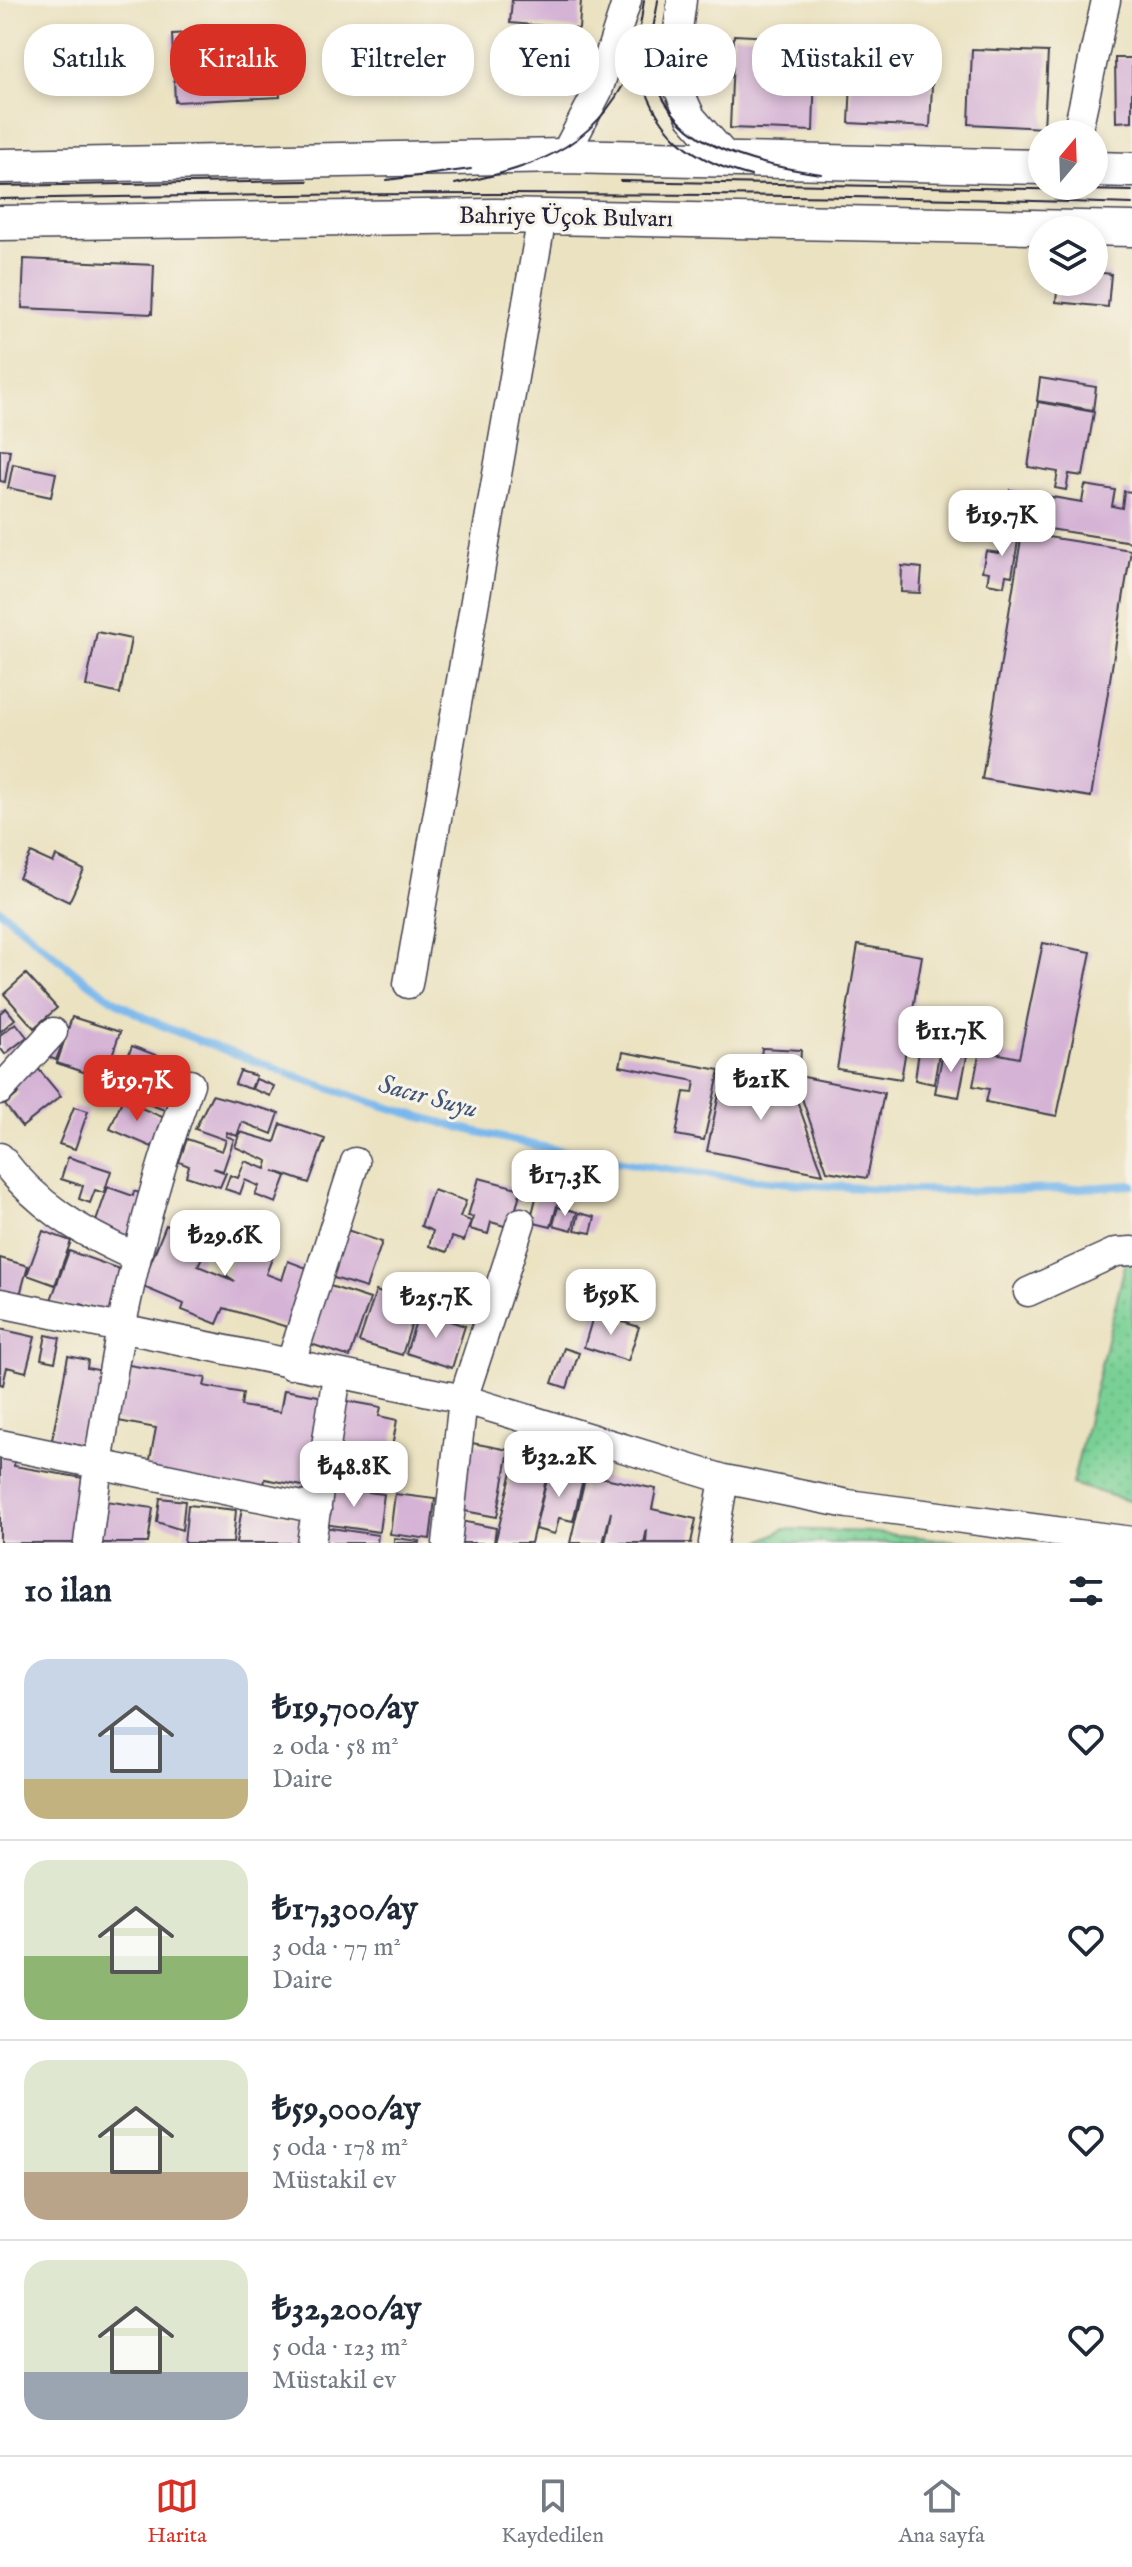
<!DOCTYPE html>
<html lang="tr">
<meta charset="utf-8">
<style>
body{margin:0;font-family:"IM FELL English",serif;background:#f6f6f7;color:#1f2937;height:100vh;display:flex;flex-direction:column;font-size:30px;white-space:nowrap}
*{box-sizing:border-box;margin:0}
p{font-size:26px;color:#747a83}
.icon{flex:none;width:44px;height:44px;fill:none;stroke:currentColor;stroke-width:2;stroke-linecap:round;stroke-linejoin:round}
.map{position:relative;height:1543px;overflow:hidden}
.drawer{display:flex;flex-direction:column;background:#fff;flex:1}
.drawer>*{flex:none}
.banner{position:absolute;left:24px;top:24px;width:1084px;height:72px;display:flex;gap:16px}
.needle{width:52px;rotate:19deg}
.tools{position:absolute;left:1028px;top:120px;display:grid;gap:16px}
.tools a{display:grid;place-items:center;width:80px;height:80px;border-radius:50%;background:#fff;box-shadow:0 4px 12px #0003;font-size:40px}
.price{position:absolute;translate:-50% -68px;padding:0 18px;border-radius:16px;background:#fff;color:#222;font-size:26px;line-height:52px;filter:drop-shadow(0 2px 4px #0008)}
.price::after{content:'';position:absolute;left:50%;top:48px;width:24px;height:18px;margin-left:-12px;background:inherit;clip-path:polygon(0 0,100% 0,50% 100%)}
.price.selected{background:#d93025;color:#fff}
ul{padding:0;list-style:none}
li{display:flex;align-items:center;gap:24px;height:200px;padding:0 24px}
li+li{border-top:2px solid #e0e1e3}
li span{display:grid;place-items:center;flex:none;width:224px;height:160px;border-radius:24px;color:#555}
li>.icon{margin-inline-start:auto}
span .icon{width:96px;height:96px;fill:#fffc;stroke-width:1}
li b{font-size:34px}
h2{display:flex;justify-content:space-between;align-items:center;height:96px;padding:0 24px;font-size:34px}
.pill{padding:0 28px;border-radius:32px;background:#fff;box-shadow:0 4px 12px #0003;font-size:28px;line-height:72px}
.pill.selected{background:#d93025;color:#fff}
.dock{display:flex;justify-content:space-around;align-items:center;height:112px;border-top:2px solid #e0e1e3;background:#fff;font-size:22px;color:#747a83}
.dock a{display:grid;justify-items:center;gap:4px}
.dock .selected{color:#d93025}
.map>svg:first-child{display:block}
.park{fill:url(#park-dots);stroke:#4e7968;stroke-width:2}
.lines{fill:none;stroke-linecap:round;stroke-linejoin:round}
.stream{stroke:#79b8ec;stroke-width:8}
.building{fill:#d5b3d6}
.minor-casing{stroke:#403f4f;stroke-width:31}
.major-casing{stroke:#403f4f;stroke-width:37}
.minor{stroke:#fff;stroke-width:28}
.major{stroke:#fff;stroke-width:34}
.tram{stroke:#22223b;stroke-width:2}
.labels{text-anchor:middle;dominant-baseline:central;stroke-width:6;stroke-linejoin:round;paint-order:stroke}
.street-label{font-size:24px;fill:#22223b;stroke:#f7f3e8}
.water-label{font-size:26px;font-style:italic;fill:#405679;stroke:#f7f3e8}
</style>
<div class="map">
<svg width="1132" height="1543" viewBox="0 0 1132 1543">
<defs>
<pattern id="park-dots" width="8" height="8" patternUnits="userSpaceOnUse" patternTransform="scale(2)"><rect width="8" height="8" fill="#79d095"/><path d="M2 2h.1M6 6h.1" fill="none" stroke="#68b281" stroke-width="1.8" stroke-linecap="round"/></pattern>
</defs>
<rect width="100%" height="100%" fill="#f7f3e8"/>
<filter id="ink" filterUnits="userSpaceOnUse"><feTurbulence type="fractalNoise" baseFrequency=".0125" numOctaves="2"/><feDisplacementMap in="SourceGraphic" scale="16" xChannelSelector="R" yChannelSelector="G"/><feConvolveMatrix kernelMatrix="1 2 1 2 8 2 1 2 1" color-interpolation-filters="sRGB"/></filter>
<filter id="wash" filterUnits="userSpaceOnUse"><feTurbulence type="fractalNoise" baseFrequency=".006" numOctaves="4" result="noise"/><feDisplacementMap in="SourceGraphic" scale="32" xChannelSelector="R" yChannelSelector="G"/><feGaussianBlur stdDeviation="1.8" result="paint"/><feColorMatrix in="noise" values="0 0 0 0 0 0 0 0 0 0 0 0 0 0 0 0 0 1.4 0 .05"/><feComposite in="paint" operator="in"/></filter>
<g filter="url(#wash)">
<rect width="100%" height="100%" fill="#ebe2c1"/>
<path class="park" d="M1129,1249H1132V1502L1072,1484Z
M784,1529L868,1532L978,1543H758Z"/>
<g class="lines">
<path class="stream" d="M0,910C40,941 75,977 119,1003C162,1030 211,1044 258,1062C532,1170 839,1206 1132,1185"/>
</g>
<g id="blocks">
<path class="building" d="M512,0H581L579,29L510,23Z
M276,29L280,97L175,102L172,34Z
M734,35L816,39L813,131L730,128Z
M853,41L934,44L930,127L849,123Z
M972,49L1048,52L1044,128L969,124Z
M1115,58H1132V121L1116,122Z
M24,259L154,265L152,314L22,308Z
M1094,272L1111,274L1108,307L1056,302L1058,282H1094Z
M1040,378L1096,387L1093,410L1037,401Z
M1038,402L1094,412L1083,476L1069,474L1066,490L1055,488L1058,472L1028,467Z
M0,449L10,450L5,482L0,481Z
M13,464L56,473L51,497L8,488Z
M1085,485L1115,490L1112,506L1122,508L1124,491L1132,492V542L1005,522L1010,490L1082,502Z
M1004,526L1020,529L1012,576L1006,575L1004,586L987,583L989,572L982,571L986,551L999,553Z
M1022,533L1131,550L1091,797L982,779Z
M902,566L922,568L920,593L901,592Z
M97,632L131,639L120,694L86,686Z
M31,853L53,863L56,856L84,870L69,902L19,878Z
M1043,943L1091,952L1057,1116L986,1102L989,1089L973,1086L980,1050L1019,1058Z
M858,945L922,956L901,1079L837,1069Z
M26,974L57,1008L34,1028L4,994Z
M6,1008L15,1019L0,1032V1013Z
M72,1017L120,1032L104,1079L57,1063Z
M16,1023L27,1037L5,1054L0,1048V1035Z
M47,1042L61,1047L56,1060L43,1055Z
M132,1046L158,1056L155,1065L179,1074L165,1110L142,1102L150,1080L142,1099L116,1088Z
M762,1048L801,1050L800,1066L760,1064Z
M919,1051L939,1054L934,1084L915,1080Z
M623,1052L720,1070L704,1140L676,1135L684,1092L693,1093L695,1081L620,1066Z
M943,1052L967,1056L959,1097L935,1093Z
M36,1066L61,1096L22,1127L5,1105L19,1093L12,1084Z
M725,1066L789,1078L823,1174L707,1151Z
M240,1071L256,1076L251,1089L235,1084Z
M794,1075L884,1093L867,1178L827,1171Z
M256,1079L274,1086L270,1096L252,1089Z
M212,1095L279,1113L272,1134L242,1122L237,1136L227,1132L226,1136L234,1139L223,1171L213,1168L226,1173L220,1187L186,1176L189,1166L179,1162L187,1139L222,1151L226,1140L195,1129Z
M122,1100L165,1118L152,1147L110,1129Z
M74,1107L88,1111L75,1149L59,1144Z
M281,1124L325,1139L309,1183L274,1171L286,1176L276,1203L255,1195L259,1186L245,1180L240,1194L225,1189L230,1175L238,1178L245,1161L266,1169L268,1161L235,1147L240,1132L275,1142Z
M68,1157L111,1171L104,1193L95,1190L90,1203L79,1199L83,1186L61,1179Z
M479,1178L521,1189L511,1228L491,1222L488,1234L470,1229L473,1217L468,1216Z
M108,1187L133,1196L134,1191L150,1197L128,1246L92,1233Z
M433,1190L466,1201L460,1217L471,1221L464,1241L452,1237L447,1252L429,1246L433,1231L421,1226Z
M538,1190L560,1195L551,1227L530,1222Z
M558,1207L577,1212L572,1230L553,1225Z
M579,1213L595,1217L591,1233L575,1230Z
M207,1222L238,1234L227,1262L204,1252L198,1266L235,1281L226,1275L237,1243L273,1256L266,1274L282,1280L288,1261L315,1271L294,1329L224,1308L217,1324L182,1310L184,1304L141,1286L166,1225L200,1238Z
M347,1230L382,1242L366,1288L331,1277Z
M43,1231L71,1241L55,1285L27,1275Z
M69,1251L128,1272L112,1315L81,1304L79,1310L51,1300Z
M0,1258L28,1266L18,1302L0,1297Z
M327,1285L370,1299L350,1357L308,1343Z
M376,1291L417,1306L402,1355L359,1342Z
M419,1311L465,1326L452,1368L406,1353Z
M594,1313L639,1327L628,1361L584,1347Z
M0,1329L35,1337L26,1372L7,1367L3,1385L0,1384Z
M46,1335L60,1338L55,1362L41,1359Z
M564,1348L579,1353L567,1388L552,1383Z
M68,1356L88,1360L87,1368L103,1371L97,1449L52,1440Z
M123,1364L206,1378L204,1386L243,1393L241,1406L280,1412L284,1390L324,1397L308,1487L265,1479L263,1493L148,1470L156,1428L113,1420Z
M342,1400L381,1407L379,1416L397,1420L384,1490L327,1479Z
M472,1443L509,1450L497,1517L459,1510Z
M0,1456L15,1459L14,1466L89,1479L78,1543H0Z
M514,1463L548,1471L531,1543H495Z
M550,1467L584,1475L573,1521L559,1518L555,1534L535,1529Z
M586,1474L656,1489L652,1509L696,1519L691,1543H646L647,1529L644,1543H605L611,1512L603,1543H570Z
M329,1487L384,1494L379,1532L324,1524Z
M395,1494L435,1499L430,1539L390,1534Z
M160,1498L185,1501L182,1530L157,1522Z
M106,1501L153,1508L148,1543H100Z
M188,1505L236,1510L233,1543H184Z
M242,1508L302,1518L298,1543H236Z
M461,1521L496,1528L494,1543H456Z
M324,1527L378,1535L377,1543H321Z
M394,1538L420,1541L419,1543H394Z"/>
</g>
</g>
<g filter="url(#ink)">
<use href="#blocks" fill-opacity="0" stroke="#403f4f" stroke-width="2"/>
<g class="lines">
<g class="minor-casing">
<path id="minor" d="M682,0L672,75L691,117L729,160
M1077,134L1106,0
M564,156L598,91L627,0
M408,984L542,217
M0,1090L53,1032
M0,1157C36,1205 80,1232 134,1256
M1028,1292L1116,1252L1132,1251
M0,1303L463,1399L724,1479L713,1543
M290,1365L355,1162
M0,1444L317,1509
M724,1479L848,1504L1132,1541
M88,1543C107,1386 133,1233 190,1084
M311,1543L337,1375
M447,1543L463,1399L521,1222"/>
</g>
<g class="major-casing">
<path id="major" d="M0,166L564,156L1042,167
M1094,169L1132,170
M0,223L495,216L1132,229"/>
</g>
<use href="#minor" class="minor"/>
<use href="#major" class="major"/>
<path class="tram" d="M644,0C642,18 637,37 637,55C637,67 642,80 646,91C665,141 701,163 751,176
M658,0C656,19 648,42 651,61C663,146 749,163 821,174
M387,180L471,169
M620,181L1132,191
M455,184C544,166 602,144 637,56
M0,186L308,181
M0,199C378,192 754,191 1132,204"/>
</g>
</g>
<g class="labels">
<g class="street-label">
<text transform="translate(566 218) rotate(1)">Bahriye Üçok Bulvarı</text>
</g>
<g class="water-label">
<text transform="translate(428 1097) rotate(15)">Sacır Suyu</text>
</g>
</g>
</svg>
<div class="tools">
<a><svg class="needle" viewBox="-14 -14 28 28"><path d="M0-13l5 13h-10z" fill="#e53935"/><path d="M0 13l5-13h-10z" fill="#747a83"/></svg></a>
<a><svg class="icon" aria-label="layers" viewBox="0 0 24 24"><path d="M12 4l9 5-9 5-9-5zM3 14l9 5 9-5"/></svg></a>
</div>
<b class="price" style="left:1002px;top:558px">₺19.7K</b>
<b class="price" style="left:951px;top:1074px">₺11.7K</b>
<b class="price" style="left:761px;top:1122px">₺21K</b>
<b class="price selected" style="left:137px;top:1123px">₺19.7K</b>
<b class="price" style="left:565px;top:1218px">₺17.3K</b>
<b class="price" style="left:225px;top:1278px">₺29.6K</b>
<b class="price" style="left:611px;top:1337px">₺59K</b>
<b class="price" style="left:436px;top:1340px">₺25.7K</b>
<b class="price" style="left:559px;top:1499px">₺32.2K</b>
<b class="price" style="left:354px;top:1509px">₺48.8K</b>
<div class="banner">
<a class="pill">Satılık</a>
<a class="pill selected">Kiralık</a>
<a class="pill">Filtreler</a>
<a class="pill">Yeni</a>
<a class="pill">Daire</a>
<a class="pill">Müstakil ev</a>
</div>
</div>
<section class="drawer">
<h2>10 ilan<svg class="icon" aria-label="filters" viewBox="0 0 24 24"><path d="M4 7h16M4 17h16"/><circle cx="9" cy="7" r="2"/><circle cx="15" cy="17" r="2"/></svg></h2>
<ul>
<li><span style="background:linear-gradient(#c9d6e8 75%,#c2b280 0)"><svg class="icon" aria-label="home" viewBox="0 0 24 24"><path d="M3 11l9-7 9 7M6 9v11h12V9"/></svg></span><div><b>₺19,700/ay</b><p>2 oda · 58 m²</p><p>Daire</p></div><svg class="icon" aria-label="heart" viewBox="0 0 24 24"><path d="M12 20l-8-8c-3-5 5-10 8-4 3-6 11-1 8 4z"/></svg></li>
<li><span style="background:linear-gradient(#dfe7d0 60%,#8fb573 0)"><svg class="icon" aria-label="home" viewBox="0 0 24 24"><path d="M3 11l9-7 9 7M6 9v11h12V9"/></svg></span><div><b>₺17,300/ay</b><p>3 oda · 77 m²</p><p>Daire</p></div><svg class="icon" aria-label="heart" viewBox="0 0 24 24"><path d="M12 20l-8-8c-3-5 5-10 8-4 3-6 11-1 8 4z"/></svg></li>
<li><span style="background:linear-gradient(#dfe7d0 70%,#b9a48a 0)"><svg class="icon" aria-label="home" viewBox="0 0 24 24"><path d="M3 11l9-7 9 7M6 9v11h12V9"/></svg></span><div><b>₺59,000/ay</b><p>5 oda · 178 m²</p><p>Müstakil ev</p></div><svg class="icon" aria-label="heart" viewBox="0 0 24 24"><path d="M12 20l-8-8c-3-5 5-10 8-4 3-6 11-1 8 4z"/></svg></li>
<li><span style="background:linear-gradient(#dfe7d0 70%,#9aa5b1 0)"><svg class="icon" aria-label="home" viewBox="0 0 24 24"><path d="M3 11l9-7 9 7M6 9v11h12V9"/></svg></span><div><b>₺32,200/ay</b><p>5 oda · 123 m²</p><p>Müstakil ev</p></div><svg class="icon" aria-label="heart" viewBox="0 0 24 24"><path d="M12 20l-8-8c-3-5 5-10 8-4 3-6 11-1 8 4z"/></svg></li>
</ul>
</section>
<nav class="dock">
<a class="selected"><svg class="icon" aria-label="map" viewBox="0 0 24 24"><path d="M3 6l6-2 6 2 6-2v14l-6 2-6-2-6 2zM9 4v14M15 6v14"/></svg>Harita</a>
<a><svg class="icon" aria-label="saved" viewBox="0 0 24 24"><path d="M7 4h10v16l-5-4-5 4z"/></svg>Kaydedilen</a>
<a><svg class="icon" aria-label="home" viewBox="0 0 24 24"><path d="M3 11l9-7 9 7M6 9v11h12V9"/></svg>Ana sayfa</a>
</nav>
